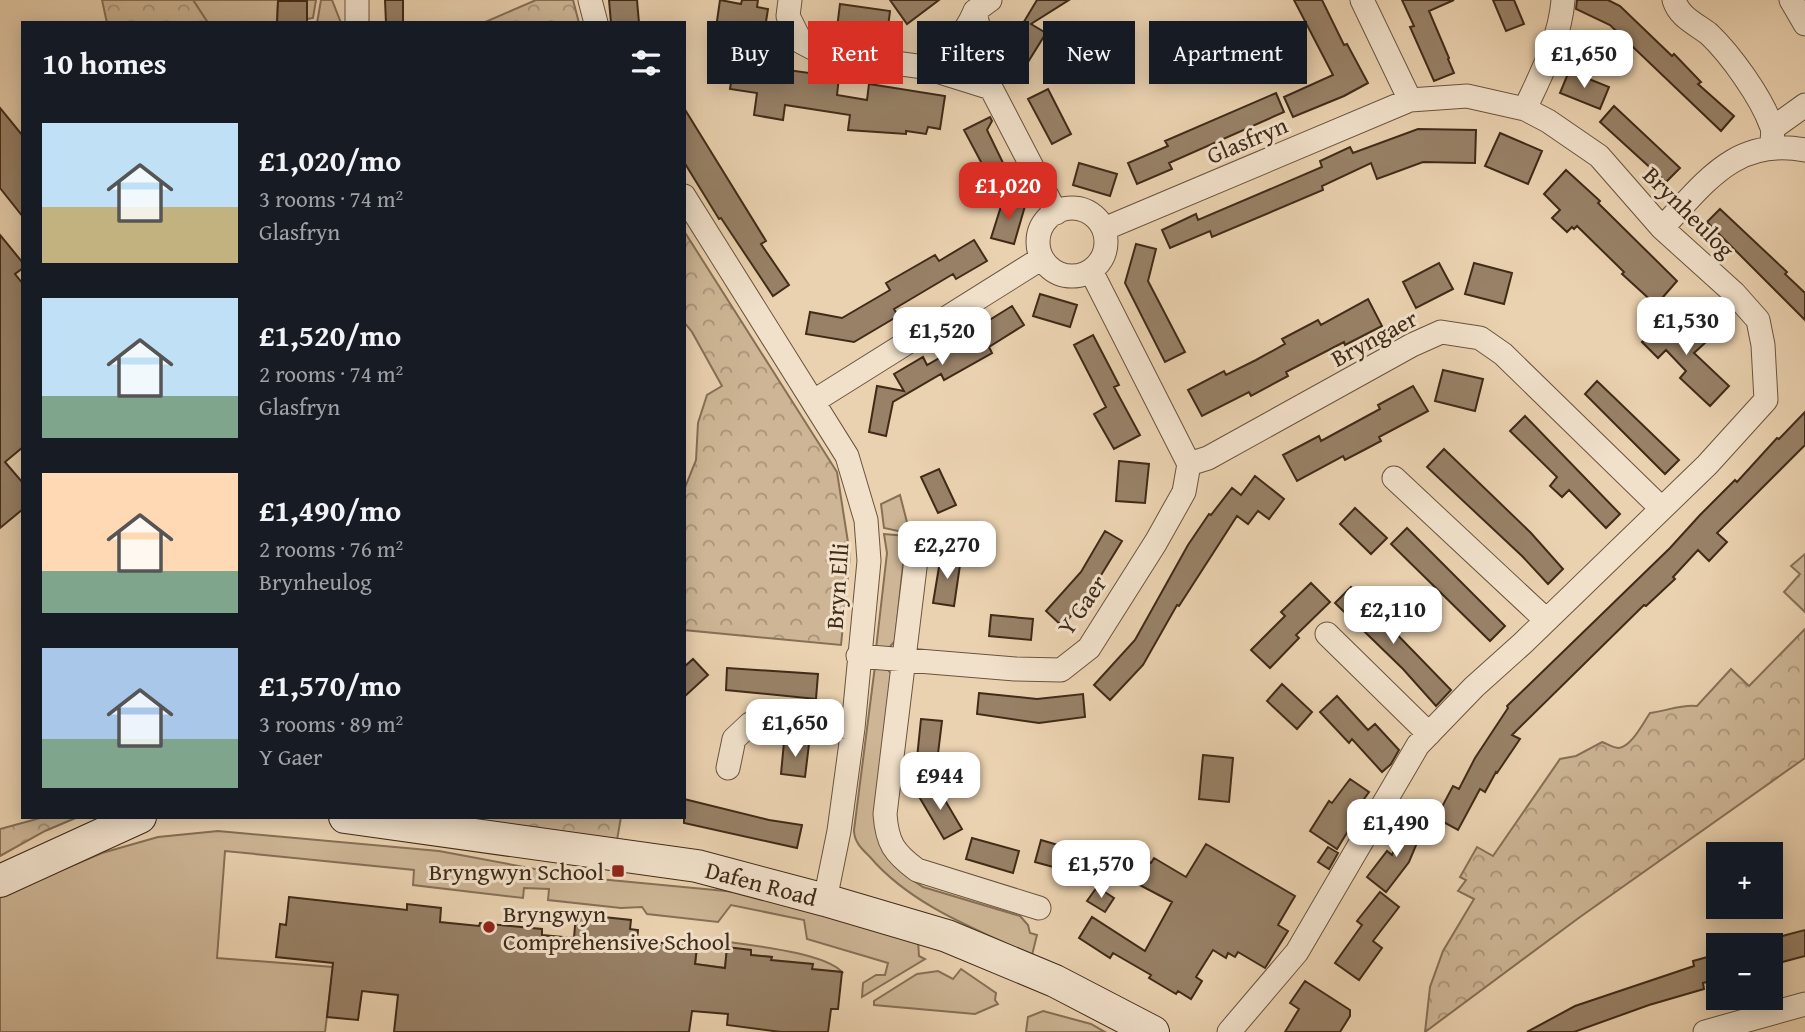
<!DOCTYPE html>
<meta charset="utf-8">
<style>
body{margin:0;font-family:"Gentium Book Plus",serif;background:#20242c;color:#f1f3f6;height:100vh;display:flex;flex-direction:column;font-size:26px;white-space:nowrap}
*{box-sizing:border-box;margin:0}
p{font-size:23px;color:#9ea1a6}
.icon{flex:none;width:38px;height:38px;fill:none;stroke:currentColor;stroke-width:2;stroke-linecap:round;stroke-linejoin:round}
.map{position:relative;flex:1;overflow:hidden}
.details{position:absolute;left:21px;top:21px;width:665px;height:798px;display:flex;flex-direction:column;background:#171b24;border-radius:0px;box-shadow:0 4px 18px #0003}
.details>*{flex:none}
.top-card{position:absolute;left:707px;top:21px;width:665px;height:63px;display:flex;gap:14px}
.tools{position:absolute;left:1706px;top:842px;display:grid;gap:14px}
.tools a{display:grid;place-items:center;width:77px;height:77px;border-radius:0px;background:#171b24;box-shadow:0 4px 18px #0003;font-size:35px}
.price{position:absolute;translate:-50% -60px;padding:0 16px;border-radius:14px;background:#fff;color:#222;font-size:23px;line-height:46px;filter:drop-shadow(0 2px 4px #0008)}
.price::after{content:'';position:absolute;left:50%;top:42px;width:21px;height:16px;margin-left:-10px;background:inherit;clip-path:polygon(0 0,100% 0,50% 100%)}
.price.current{background:#d93025;color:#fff}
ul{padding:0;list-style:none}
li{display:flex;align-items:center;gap:21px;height:175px;padding:0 21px}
li span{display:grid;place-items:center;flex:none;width:196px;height:140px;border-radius:0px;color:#555}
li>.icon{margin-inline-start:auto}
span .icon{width:84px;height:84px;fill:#fffc;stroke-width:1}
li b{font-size:30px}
h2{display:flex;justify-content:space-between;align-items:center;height:84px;padding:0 21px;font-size:30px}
.tag{padding:0 24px;border-radius:0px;background:#171b24;box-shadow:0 4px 18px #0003;font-size:24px;line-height:63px}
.tag.current{background:#d93025;color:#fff}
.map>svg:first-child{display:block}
.grass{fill:#cdb595;stroke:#867056;stroke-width:2}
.forest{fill:url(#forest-crowns);stroke:#867056;stroke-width:2}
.building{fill:#988167;stroke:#402b18;stroke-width:2}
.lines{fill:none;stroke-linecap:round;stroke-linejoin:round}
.street-casing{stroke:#6a543e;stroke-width:25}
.secondary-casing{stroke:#402b18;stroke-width:34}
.street{stroke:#f1e1cb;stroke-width:23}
.secondary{stroke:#f1e1cb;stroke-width:32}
.poi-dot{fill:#8f2418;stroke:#f1e1cb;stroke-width:2.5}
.labels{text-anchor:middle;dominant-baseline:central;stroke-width:6;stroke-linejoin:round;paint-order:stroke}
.street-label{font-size:24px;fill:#402b18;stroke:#f1e1cb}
.poi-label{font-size:24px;fill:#402b18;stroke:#f1e1cb;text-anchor:end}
</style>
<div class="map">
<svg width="1805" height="1032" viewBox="0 0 1805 1032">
<defs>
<pattern id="forest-crowns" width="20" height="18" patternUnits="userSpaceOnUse" patternTransform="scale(1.75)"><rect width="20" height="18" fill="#cdb595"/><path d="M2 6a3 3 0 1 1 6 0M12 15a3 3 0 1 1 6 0" fill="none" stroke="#a89379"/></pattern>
</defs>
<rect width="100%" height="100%" fill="#ead1af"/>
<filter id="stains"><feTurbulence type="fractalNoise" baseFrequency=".00286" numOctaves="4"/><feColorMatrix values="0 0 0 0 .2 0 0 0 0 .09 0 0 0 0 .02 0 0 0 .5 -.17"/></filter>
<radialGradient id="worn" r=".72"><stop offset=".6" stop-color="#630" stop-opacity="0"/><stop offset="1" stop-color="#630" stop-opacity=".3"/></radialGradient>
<path class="grass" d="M193,0H316L313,18L307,19V1H278L277,23H208Z
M321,0H332L341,23H317Z
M900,495L909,530L908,533L884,528L881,504Z
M884,534L906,536L895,641L887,650L876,649L887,553Z
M875,666L887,669L891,673L876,816L911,879L923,887L1020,916L1028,925L1030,933L1037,935L1032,955C975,929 911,905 870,857C862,849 854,842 854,830Z
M218,831L439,851L578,877L736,892L918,940L919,956L925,959L862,997L863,983L876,975H885L888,963L807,939L804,920L731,905L718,922L647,914L642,907L621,908L548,900L549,889L524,888L523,898L413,885L414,870L225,851L217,958L333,967L325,1032H0V896L102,853L158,837Z
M698,941L727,945L729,942C755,946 824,953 842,972L770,968L771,957L751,955L727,948L725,968L695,964Z
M961,969L996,993L995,1000L998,1004L975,1014L874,1005V1001L917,974L938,971L953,979Z
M1043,1011L1091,1024L1105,1032H1026L1028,1017Z"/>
<path class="forest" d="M102,0H193L208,23H107Z
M536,0H573L579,23H483Z
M684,231L837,472L850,555L841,645L684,630V490L696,460L698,423L707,395L722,386L692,332L684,322Z
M1805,554V612L1784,592L1800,574L1791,566Z
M1805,629V758L1580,917L1425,1032L1430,987L1443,951L1474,899L1458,891L1466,880L1460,877L1477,847L1493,856L1560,759L1576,756L1602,742C1608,744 1613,748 1619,748C1632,746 1643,723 1650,713C1667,711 1681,704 1697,706L1731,669L1749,686Z
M44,817H78L45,831L0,856V829Z
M449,817H621L617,840Z"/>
<path class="building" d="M385,0H403V23H386Z
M609,0H637L639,23H611Z
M720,0L741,4L742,0H758L757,7L768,9L759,66L839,77L837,95L867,100L869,84L945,96L940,129L928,127L926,134L906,131V134L848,130L850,115L785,105L783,120L754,115L757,93L730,89L739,32L716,28Z
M890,0H939L907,24Z
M1037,0H1069L1031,24L1046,33L1025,67L1004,55Z
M1294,0H1322L1344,45L1347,44L1368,83L1344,96L1293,117L1284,97L1333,75Z
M1402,0H1454L1429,11L1449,58L1448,59L1454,73L1434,81L1410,27L1414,26Z
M1493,0H1514L1524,24L1506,31Z
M1577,0H1608L1620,6L1672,56L1674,54L1701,82L1698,84L1734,116L1721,131L1610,25L1576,9Z
M278,1H307V23H277Z
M840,4L890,11L887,35L837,28Z
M1569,71L1609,87L1600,109L1560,93Z
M1048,89L1071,134L1052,144L1028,99Z
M1276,93L1284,112L1169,163L1172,169L1137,184L1128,163L1168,146L1165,141Z
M1614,106L1680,168L1666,182L1600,122Z
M0,108L23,136V217L0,188Z
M684,108L766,241L761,244L789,285L773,296L721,218L719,219L684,162Z
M990,117L992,121L987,130L1006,169L989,177L964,130Z
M1418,129L1476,130L1475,163L1423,162L1377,179L1371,163L1322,186L1323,190L1212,237L1210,231L1170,248L1162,230L1196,214L1198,220L1322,167L1320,161L1350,147L1353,153Z
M1500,133L1542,151L1528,184L1485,166Z
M1079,163L1117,174L1110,196L1073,185Z
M1566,170L1600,201L1598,203L1677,281L1656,305L1622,274L1624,272L1577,226L1574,229L1572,227L1567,232L1552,218L1560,210L1544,194Z
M1003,200L1025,206L1014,244L991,238Z
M1720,209L1787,272L1785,274L1805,293V320L1707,222Z
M0,235L23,263V268L15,274L23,284V447L5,462L23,483V509L0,528Z
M974,240L987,261L956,279L953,274L894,309L898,316L854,342L806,334L810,312L842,318L890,290L886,283L935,255L939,261Z
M1136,244L1156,249L1148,281L1185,352L1165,362L1125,283Z
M1439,263L1453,289L1416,308L1403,282Z
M1474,263L1512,273L1504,304L1465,294Z
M1040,294L1077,305L1070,327L1033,316Z
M1368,299L1382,326L1345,345L1344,342L1286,372L1288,376L1251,396L1249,392L1202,416L1188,390L1224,371L1226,375L1256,360L1285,344L1282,339L1318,320L1321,325Z
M1012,306L1024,325L989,347L992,353L944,380L941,374L893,402L886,436L869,432L877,386L904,391L894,374L923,357L927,365L962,345L987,330L983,324Z
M1673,312L1706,342L1694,353L1729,386L1710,406L1680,378L1686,371L1666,350L1658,358L1642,342Z
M1093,335L1119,385L1114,387L1140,435L1114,449L1094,414L1106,407L1074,345Z
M1443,370L1483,379L1475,411L1435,401Z
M1597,381L1679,460L1665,474L1585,394Z
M1413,386L1428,411L1379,437L1381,441L1362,451L1345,460L1343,456L1297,481L1283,455L1319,436L1321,441L1380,409L1378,405Z
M1805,412V445L1717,533L1727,542L1709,561L1698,550L1673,577L1675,579L1646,606L1644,605L1512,735L1520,739L1497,773L1496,772L1485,792L1480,789L1458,830L1436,818L1453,786L1459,789L1475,758L1508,708L1507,706L1670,548L1700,515L1735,480L1737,482L1777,438L1779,439Z
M1525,416L1620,514L1606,528L1569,490L1562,497L1550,486L1557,477L1510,431Z
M1444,449L1531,533L1563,569L1548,584L1522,556L1427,467Z
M1119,461L1149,464L1145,503L1116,501Z
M939,469L956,505L938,513L921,477Z
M1255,476L1284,499L1269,519L1258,511L1248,524L1237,516L1179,606L1177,605L1143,665L1110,700L1094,685L1135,640L1188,545L1209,514L1211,515L1232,488L1241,495Z
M1355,508L1387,538L1371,554L1340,524Z
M1407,528L1505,626L1490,641L1391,544Z
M1105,531L1122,541L1087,598L1062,626L1046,611L1081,572Z
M941,555L961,558L954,606L933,603Z
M1311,583L1330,602L1296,635L1299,638L1270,668L1251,650L1285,616L1281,612Z
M1351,587L1451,690L1436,706L1403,669L1335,603Z
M991,615L1033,619L1031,640L989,636Z
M693,659L708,675L684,697V667Z
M727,668L818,674L816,699L726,690Z
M1282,684L1312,712L1297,729L1267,701Z
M979,693L1037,699L1083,694L1085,717L1039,723L977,714Z
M1337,696L1368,730L1375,724L1399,750L1391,764L1382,772L1352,739L1349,743L1320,712Z
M921,719L942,721L936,770L916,768Z
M784,742L809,744L805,777L781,774Z
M1203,755L1233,758L1229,802L1199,799Z
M1350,779L1369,792L1352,816L1356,818L1337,849L1310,831L1329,801L1332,803Z
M936,785L962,829L944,839L918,795Z
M684,799L769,820L802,825L797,848L684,823Z
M1406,824L1422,831L1409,862L1386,892L1367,877L1387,851L1392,855Z
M972,838L1019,851L1013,873L966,859Z
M1041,840L1085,853L1079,874L1035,862Z
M1206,844L1295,896L1278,925L1288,931L1265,968L1238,952L1235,957L1228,953L1226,958L1213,950L1196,977L1202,981L1191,999L1178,991L1176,994L1149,978L1151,975L1113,953L1110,958L1079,938L1092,917L1145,951L1172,902L1119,874L1132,852L1151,863L1154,858L1186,877Z
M1328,847L1338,853L1329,869L1318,862Z
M1097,887L1114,898L1105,912L1087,901Z
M1380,892L1399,907L1373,941L1382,948L1359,980L1335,963L1362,925L1357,921Z
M289,897L407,910V904L441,908L440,922L479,926L480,923L542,929V935L574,938L576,914L631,920L630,929L638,930L637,940L697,947L695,964L725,968L727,947L751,950V955L772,957L771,960L813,964L812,969L842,972L838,1009H831L828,1032H781L727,1025L728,1014L692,1011L689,1032H394L398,995L362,991L358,1020L327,1017L333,963L276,957L280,924L286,925Z
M1805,930V956L1771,965V939Z
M1718,954V979L1703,983L1704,989L1649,1005L1574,1032H1527L1575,1006L1694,966L1693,961Z
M1305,981L1350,1010V1016L1340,1032H1285L1299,1009L1290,1003Z"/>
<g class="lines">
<g class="street-casing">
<path id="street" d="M357,0V23
M590,0L596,23
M790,0L788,16L801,42L822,53L924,67L991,88
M990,0L975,11L991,88L1056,213
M1362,0L1410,100
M1674,0C1679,17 1696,24 1709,34C1731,55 1761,97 1771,125C1774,131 1772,140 1771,147
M1791,0L1805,24
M924,67C948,52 964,37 975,11
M1525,109C1541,74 1560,39 1563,0
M1773,128L1805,105
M684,196L847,456L866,520L869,561L853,728L839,831L825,900
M1038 242a34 34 0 1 1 68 0a34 34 0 1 1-68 0Z
M1662,228C1706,182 1735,137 1805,150
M1104,229L1410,100L1467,96L1525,109L1548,121L1599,156L1662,228L1734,293L1758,320L1763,345L1766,400L1707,465L1523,643L1474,687L1418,745L1297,952L1229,1032
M1091,271L1189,464
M814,401L1042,258
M1189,464L1208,458L1412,345L1441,332L1480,338L1503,354L1661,508
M1394,478L1546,620
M918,543L885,814C887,843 894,853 917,870L1039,908
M1327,634L1429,734
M858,656L1015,669L1061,670L1089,648L1156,542L1184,492L1189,464
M728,768L734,739L750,724L775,721L853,728
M1705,1032L1805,1004"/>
</g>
<g class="secondary-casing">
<g id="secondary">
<path id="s1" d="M345,817L697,866L825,900L947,936L1055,981L1153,1032"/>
<path d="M0,881L140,817"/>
</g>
</g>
<use href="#street" class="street"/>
<use href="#secondary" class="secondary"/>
</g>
<g class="poi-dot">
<rect x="611" y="864" width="14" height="14" rx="3.5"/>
<circle cx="489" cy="927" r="7"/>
</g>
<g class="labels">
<g class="street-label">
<text transform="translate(1247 140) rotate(-23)">Glasfryn</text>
<text transform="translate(1689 212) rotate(45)">Brynheulog</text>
<text transform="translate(1374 338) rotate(-28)">Bryngaer</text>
<text transform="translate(837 586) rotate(-86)">Bryn Elli</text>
<text transform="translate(1082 605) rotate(-55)">Y Gaer</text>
<text stroke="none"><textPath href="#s1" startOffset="422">Dafen Road</textPath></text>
</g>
<g class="poi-label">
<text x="604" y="871">Bryngwyn School</text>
<text x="503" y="913" text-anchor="start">Bryngwyn<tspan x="503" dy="28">Comprehensive School</tspan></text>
</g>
</g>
<rect width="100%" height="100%" filter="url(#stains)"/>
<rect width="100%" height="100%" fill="url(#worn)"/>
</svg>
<div class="tools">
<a>+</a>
<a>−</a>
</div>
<b class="price" style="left:1584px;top:90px">£1,650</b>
<b class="price current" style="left:1008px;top:222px">£1,020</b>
<b class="price" style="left:1686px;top:357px">£1,530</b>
<b class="price" style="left:942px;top:367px">£1,520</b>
<b class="price" style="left:947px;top:581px">£2,270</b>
<b class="price" style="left:1393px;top:646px">£2,110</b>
<b class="price" style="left:795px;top:759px">£1,650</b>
<b class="price" style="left:940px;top:812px">£944</b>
<b class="price" style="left:1396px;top:859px">£1,490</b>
<b class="price" style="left:1101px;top:900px">£1,570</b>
<div class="top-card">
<a class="tag">Buy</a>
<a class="tag current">Rent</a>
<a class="tag">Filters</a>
<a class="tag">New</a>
<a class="tag">Apartment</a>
</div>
<section class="details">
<h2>10 homes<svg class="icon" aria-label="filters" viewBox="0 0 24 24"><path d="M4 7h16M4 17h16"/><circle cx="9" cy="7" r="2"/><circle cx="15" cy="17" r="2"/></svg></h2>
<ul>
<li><span style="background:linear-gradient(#bfe0f5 60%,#c2b280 0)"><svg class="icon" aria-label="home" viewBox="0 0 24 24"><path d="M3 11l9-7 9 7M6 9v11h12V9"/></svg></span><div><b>£1,020/mo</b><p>3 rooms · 74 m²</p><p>Glasfryn</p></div></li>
<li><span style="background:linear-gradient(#bfe0f5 70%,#7fa58c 0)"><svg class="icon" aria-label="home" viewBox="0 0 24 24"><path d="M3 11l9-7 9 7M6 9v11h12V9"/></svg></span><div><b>£1,520/mo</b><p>2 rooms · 74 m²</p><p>Glasfryn</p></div></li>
<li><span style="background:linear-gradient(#ffd9b3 70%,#7fa58c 0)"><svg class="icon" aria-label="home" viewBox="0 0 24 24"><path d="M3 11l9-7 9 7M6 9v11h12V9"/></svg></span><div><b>£1,490/mo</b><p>2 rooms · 76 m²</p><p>Brynheulog</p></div></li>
<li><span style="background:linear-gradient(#a9c7e8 65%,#7fa58c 0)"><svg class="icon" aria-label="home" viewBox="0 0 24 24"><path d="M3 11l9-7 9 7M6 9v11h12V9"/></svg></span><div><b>£1,570/mo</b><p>3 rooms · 89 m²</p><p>Y Gaer</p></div></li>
</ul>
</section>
</div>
